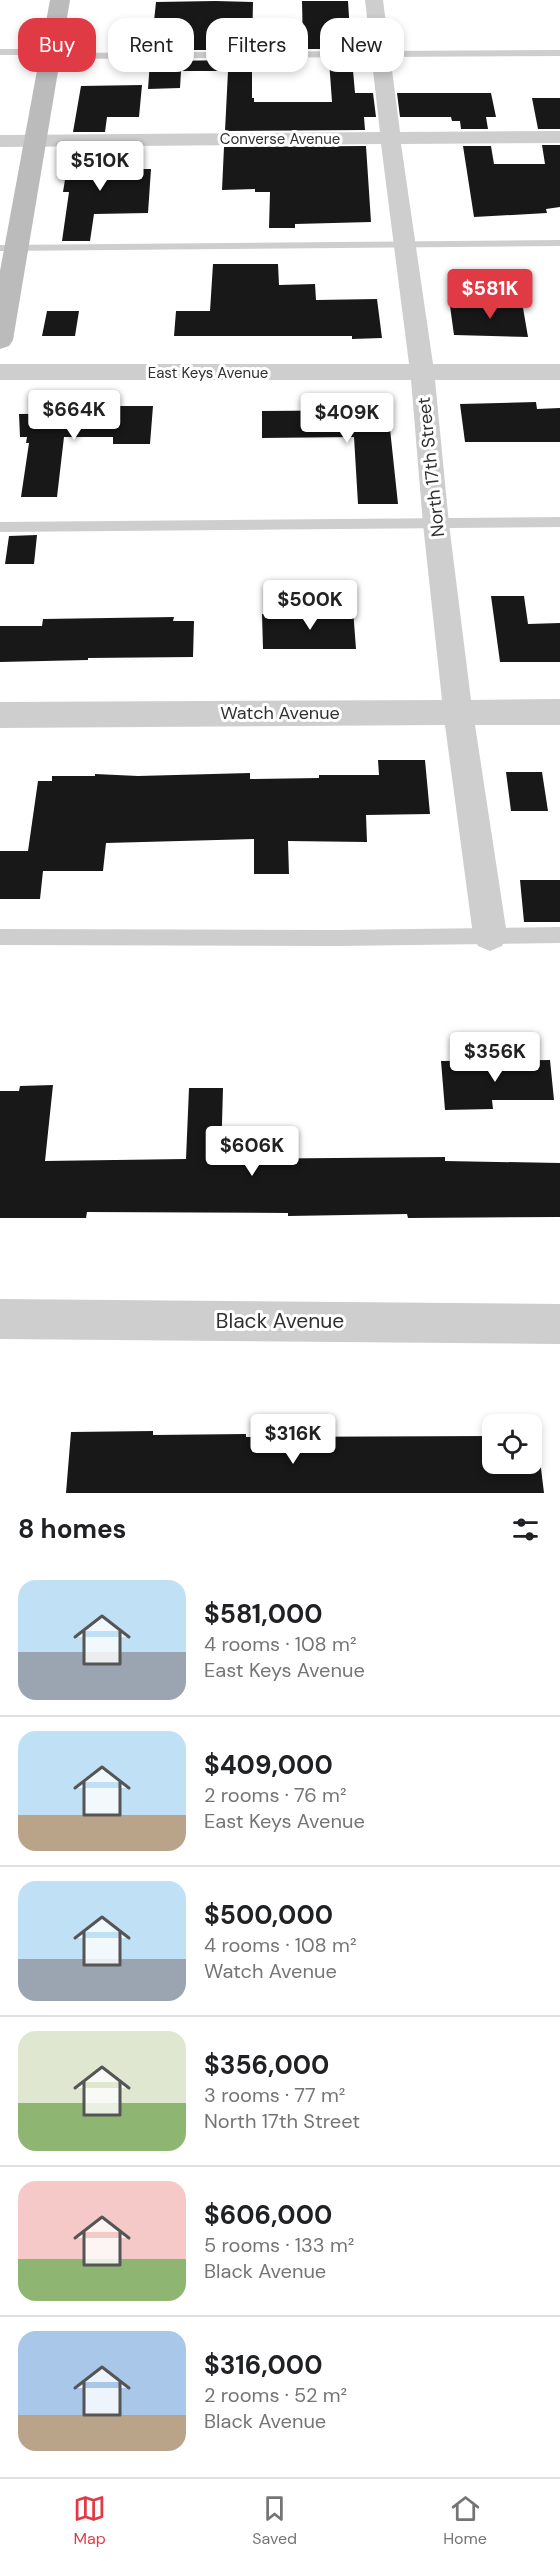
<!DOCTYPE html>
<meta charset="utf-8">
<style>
body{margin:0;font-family:"DM Sans",sans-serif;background:#f2f2f2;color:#202124;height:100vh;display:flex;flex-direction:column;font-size:22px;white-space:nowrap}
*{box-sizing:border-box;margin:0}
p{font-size:20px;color:#757577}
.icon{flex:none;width:33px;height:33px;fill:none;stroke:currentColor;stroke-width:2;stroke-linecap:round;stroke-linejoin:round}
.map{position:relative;height:1493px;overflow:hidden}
.drawer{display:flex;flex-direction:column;background:#fff;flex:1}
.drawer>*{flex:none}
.guide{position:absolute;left:18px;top:18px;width:525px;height:54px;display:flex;gap:12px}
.buttons{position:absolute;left:482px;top:1414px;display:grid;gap:12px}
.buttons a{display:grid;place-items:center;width:60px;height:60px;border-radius:12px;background:#fff;box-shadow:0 3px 9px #0003;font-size:30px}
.price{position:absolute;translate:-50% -51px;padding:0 14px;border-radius:6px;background:#fff;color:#222;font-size:20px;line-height:39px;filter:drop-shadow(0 2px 3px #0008)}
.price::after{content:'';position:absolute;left:50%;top:36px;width:18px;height:14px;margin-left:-9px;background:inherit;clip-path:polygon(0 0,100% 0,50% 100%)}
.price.selected{background:#e03a45;color:#fff}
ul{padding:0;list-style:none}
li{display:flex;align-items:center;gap:18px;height:150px;padding:0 18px}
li+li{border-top:2px solid #e0e0e0}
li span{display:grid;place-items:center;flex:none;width:168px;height:120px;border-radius:18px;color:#555}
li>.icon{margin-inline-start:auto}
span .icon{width:72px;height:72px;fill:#fffc;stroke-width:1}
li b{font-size:26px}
h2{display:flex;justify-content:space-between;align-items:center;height:72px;padding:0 18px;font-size:26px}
.pill{padding:0 21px;border-radius:18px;background:#fff;box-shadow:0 3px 9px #0003;font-size:21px;line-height:54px}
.pill.selected{background:#e03a45;color:#fff}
.menu{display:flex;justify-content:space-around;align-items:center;height:84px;border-top:2px solid #e0e0e0;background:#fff;font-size:16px;color:#757577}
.menu a{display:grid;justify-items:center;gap:3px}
.menu .selected{color:#e03a45}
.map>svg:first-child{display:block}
.building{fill:#181818}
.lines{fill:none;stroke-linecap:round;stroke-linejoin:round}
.lane{fill:#cecece;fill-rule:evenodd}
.street{fill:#cecece;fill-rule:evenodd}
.secondary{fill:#bbb;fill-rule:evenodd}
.labels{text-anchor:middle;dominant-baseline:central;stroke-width:6;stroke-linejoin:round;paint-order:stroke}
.far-street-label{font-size:15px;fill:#313131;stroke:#fff}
.street-label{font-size:18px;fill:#313131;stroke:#fff}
.near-street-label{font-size:21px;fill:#313131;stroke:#fff}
</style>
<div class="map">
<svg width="560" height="1493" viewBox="0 0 560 1493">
<rect width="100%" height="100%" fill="#fff"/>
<path class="building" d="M215,1L253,2L252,50H151L156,2Z
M302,1H348L351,49H303Z
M352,59L355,93H373L376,117H364L365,130L225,131L228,71H181L180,88L148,89L150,61L252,60V98H254V102H332L329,60Z
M142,85L139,117H107L105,132H73L81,86Z
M397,93H491L496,117H486L488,129H461L460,121H452L451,117H400Z
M532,98H560V129H538Z
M542,145H560V207L546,209L547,213L474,217L463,146H491L494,164H545Z
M366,146L371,222L295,224V228H269L270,192H255V189L222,190L224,147Z
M103,148L100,169H151L148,213L94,214L90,241H62L69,192H63L70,149Z
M213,264H278L279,285L315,284L316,300L377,299L382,338L352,339V336H174L176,311H210Z
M489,302H522L528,337L454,335L450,306H490Z
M47,311H79L75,336H42Z
M536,402L537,409L560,408V442H465L460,404Z
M117,406H153L150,444H113V437H64L57,497H21L29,443H26L27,437H20L19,414L116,413Z
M388,410L398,504H358L354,437L262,438V411Z
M37,535L34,564H5L9,536Z
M491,596H524L528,624L560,623V662H500Z
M353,609L356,649H263L262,614L320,613V610Z
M174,617L173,621H194L193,657L88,658V660L0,662V626H42L43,619Z
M378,760H425L430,814L366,815L367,842L288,841L289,874H254V839L106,843L103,871H43L40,899H0V851H28L38,781H52V776H95V774L138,776L250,773V779L319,778V775H379Z
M506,772H542L548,811H511Z
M520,880H560V922H524Z
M550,1060L554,1100H492L493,1109L445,1110L441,1061Z
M53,1085L45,1161L186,1159L189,1088H223L221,1159L445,1157V1161L560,1163V1217L408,1218L407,1214L288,1216V1213L87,1212L86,1218H0V1091H19L20,1086Z
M153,1431V1435L246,1434V1437L492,1436V1464H531V1435H537L544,1493H66L71,1432Z"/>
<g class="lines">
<path class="lane" d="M0,49H51L55,53L560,50V56L50,59L47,58L46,55H0Z
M560,240V246L0,251V245Z
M560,517V527L0,532V522Z
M560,927V943L336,946L0,945V929L336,930Z"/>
<path class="street" d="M365,0H383L400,132L560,131V143L401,144L433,364H560V380H435L449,524L471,700L560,699V725H475L507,935L502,946L490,951L478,946L473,935L445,725L0,728V702L442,700L423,524L411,380H0V364H409L381,144L0,147V135L380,132Z
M0,1299L560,1304V1344L0,1339Z"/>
<path class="secondary" d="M50,0H70L13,340L9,346L0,349V271Z"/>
</g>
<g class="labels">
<g class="far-street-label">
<text x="280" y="139">Converse Avenue</text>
<text x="208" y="373">East Keys Avenue</text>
</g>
<g class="street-label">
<text transform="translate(431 467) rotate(-96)">North 17th Street</text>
<text x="280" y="713">Watch Avenue</text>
</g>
<g class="near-street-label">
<text x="280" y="1321">Black Avenue</text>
</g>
</g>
</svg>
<div class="buttons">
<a><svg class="icon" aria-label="locate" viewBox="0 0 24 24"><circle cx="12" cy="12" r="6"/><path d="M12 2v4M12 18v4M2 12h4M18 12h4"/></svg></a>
</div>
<b class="price" style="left:100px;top:192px">$510K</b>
<b class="price selected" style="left:490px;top:320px">$581K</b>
<b class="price" style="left:74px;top:441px">$664K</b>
<b class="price" style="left:347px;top:444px">$409K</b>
<b class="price" style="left:310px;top:631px">$500K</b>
<b class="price" style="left:495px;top:1083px">$356K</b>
<b class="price" style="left:252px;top:1177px">$606K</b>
<b class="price" style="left:293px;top:1465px">$316K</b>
<div class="guide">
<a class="pill selected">Buy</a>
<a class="pill">Rent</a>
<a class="pill">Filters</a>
<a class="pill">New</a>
</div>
</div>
<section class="drawer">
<h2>8 homes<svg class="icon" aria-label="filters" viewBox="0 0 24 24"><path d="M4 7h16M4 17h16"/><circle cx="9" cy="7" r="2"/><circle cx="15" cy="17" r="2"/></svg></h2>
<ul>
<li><span style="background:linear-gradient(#bfe0f5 60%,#9aa5b1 0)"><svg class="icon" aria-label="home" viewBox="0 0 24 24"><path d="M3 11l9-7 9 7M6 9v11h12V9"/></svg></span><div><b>$581,000</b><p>4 rooms · 108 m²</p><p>East Keys Avenue</p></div></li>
<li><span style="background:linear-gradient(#bfe0f5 70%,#b9a48a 0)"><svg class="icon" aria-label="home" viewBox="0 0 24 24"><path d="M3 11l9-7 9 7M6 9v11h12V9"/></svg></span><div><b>$409,000</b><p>2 rooms · 76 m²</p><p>East Keys Avenue</p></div></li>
<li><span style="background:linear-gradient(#bfe0f5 65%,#9aa5b1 0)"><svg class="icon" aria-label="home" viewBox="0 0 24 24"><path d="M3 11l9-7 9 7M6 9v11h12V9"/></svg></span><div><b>$500,000</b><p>4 rooms · 108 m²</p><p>Watch Avenue</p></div></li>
<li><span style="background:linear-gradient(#dfe7d0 60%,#8fb573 0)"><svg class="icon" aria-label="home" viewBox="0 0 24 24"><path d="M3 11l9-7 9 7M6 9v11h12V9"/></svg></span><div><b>$356,000</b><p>3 rooms · 77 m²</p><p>North 17th Street</p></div></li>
<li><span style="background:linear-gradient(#f6c9c9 65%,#8fb573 0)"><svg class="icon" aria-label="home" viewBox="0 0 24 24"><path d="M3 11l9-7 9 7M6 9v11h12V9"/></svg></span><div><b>$606,000</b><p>5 rooms · 133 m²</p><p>Black Avenue</p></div></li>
<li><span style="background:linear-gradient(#a9c7e8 70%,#b9a48a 0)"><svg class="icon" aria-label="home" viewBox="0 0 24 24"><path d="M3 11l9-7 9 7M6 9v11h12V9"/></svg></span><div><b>$316,000</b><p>2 rooms · 52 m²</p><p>Black Avenue</p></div></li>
</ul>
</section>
<nav class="menu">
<a class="selected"><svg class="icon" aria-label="map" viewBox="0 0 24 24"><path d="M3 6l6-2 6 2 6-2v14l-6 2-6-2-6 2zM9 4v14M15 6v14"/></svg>Map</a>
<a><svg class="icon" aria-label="saved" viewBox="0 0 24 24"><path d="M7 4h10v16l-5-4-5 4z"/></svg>Saved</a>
<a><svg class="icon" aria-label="home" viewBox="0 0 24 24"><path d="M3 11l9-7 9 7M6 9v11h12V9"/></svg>Home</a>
</nav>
